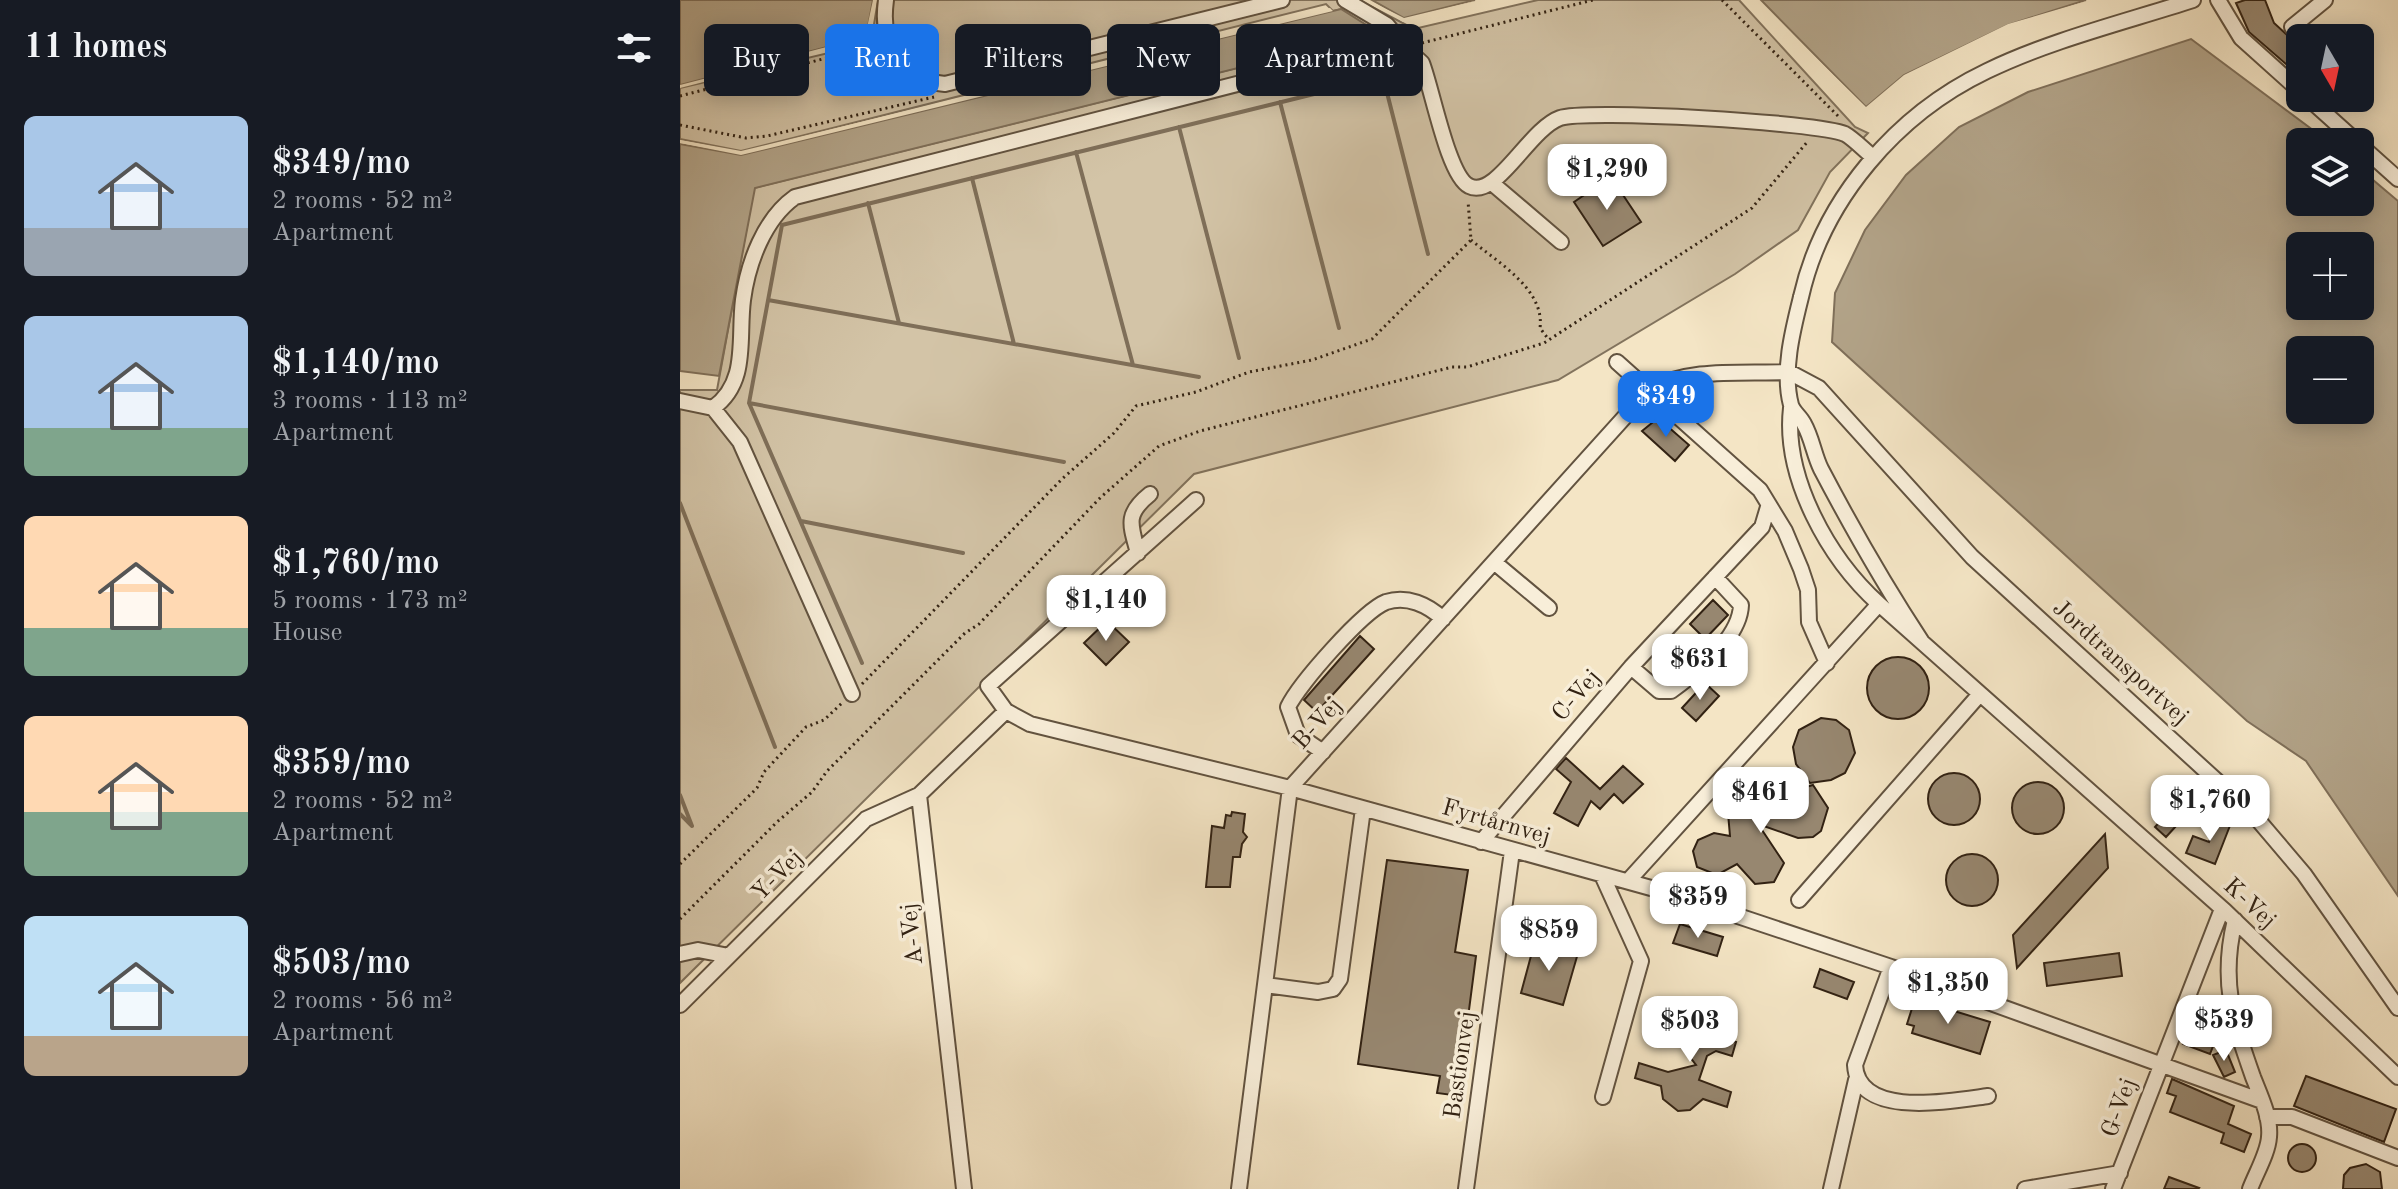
<!DOCTYPE html>
<meta charset="utf-8">
<style>
body{margin:0;font-family:"Old Standard TT",serif;background:#242831;color:#f1f3f6;height:100vh;display:flex;flex-direction:column;font-size:30px;white-space:nowrap}
*{box-sizing:border-box;margin:0}
p{font-size:26px;color:#9ea1a6}
.icon{flex:none;width:44px;height:44px;fill:none;stroke:currentColor;stroke-width:2;stroke-linecap:round;stroke-linejoin:round}
.map{position:relative;flex:1;overflow:hidden}
.panel{display:flex;flex-direction:column;background:#171b24;width:680px}
.panel>*{flex:none}
.hud{position:absolute;left:24px;top:24px;width:760px;height:72px;display:flex;gap:16px}
.needle{width:52px;rotate:171deg}
.controls{position:absolute;left:1606px;top:24px;display:grid;gap:16px}
.controls a{display:grid;place-items:center;width:88px;height:88px;border-radius:12px;background:#171b24;box-shadow:0 4px 20px #0003;font-size:40px}
.price{position:absolute;translate:-50% -68px;padding:0 18px;border-radius:16px;background:#fff;color:#222;font-size:26px;line-height:52px;filter:drop-shadow(0 2px 4px #0008)}
.price::after{content:'';position:absolute;left:50%;top:48px;width:24px;height:18px;margin-left:-12px;background:inherit;clip-path:polygon(0 0,100% 0,50% 100%)}
.price.current{background:#1a73e8;color:#fff}
ul{padding:0;list-style:none}
li{display:flex;align-items:center;gap:24px;height:200px;padding:0 24px}
li span{display:grid;place-items:center;flex:none;width:224px;height:160px;border-radius:12px;color:#555}
li>.icon{margin-inline-start:auto}
span .icon{width:96px;height:96px;fill:#fffc;stroke-width:1}
li b{font-size:34px}
h2{display:flex;justify-content:space-between;align-items:center;height:96px;padding:0 24px;font-size:34px}
.chip{padding:0 28px;border-radius:12px;background:#171b24;box-shadow:0 4px 20px #0003;font-size:28px;line-height:72px}
.chip.current{background:#1a73e8;color:#fff}
main{display:flex;flex:1;min-height:0}
.map>svg:first-child{display:block}
.green{fill:#d3c4a7;stroke:#82735d;stroke-width:2}
.water{fill:#b2a388;stroke:#7f6f59;stroke-width:2;fill-rule:evenodd}
.pier{fill:#f4e5c5}
.lines{fill:none;stroke-linecap:round;stroke-linejoin:round}
.stream{stroke:#7f6f59;stroke-width:4}
.building{fill:#978770;stroke:#322213;stroke-width:2}
.minor-casing{stroke:#625340;stroke-width:18}
.path{stroke:#322213;stroke-width:3;stroke-dasharray:2 4;stroke-linecap:butt}
.minor{stroke:#f8eed9;stroke-width:14}
.labels{text-anchor:middle;dominant-baseline:central;stroke-width:7;stroke-linejoin:round;paint-order:stroke}
.street-label{font-size:24px;fill:#322213;stroke:#f8eed9}
</style>
<main>
<section class="panel">
<h2>11 homes<svg class="icon" aria-label="filters" viewBox="0 0 24 24"><path d="M4 7h16M4 17h16"/><circle cx="9" cy="7" r="2"/><circle cx="15" cy="17" r="2"/></svg></h2>
<ul>
<li><span style="background:linear-gradient(#a9c7e8 70%,#9aa5b1 0)"><svg class="icon" aria-label="home" viewBox="0 0 24 24"><path d="M3 11l9-7 9 7M6 9v11h12V9"/></svg></span><div><b>$349/mo</b><p>2 rooms · 52 m²</p><p>Apartment</p></div></li>
<li><span style="background:linear-gradient(#a9c7e8 70%,#7fa58c 0)"><svg class="icon" aria-label="home" viewBox="0 0 24 24"><path d="M3 11l9-7 9 7M6 9v11h12V9"/></svg></span><div><b>$1,140/mo</b><p>3 rooms · 113 m²</p><p>Apartment</p></div></li>
<li><span style="background:linear-gradient(#ffd9b3 70%,#7fa58c 0)"><svg class="icon" aria-label="home" viewBox="0 0 24 24"><path d="M3 11l9-7 9 7M6 9v11h12V9"/></svg></span><div><b>$1,760/mo</b><p>5 rooms · 173 m²</p><p>House</p></div></li>
<li><span style="background:linear-gradient(#ffd9b3 60%,#7fa58c 0)"><svg class="icon" aria-label="home" viewBox="0 0 24 24"><path d="M3 11l9-7 9 7M6 9v11h12V9"/></svg></span><div><b>$359/mo</b><p>2 rooms · 52 m²</p><p>Apartment</p></div></li>
<li><span style="background:linear-gradient(#bfe0f5 75%,#b9a48a 0)"><svg class="icon" aria-label="home" viewBox="0 0 24 24"><path d="M3 11l9-7 9 7M6 9v11h12V9"/></svg></span><div><b>$503/mo</b><p>2 rooms · 56 m²</p><p>Apartment</p></div></li>
</ul>
</section>
<div class="map">
<svg width="1718" height="1189" viewBox="0 0 1718 1189">
<rect width="100%" height="100%" fill="#f4e5c5"/>
<filter id="stains"><feTurbulence type="fractalNoise" baseFrequency=".0025" numOctaves="4"/><feColorMatrix values="0 0 0 0 .2 0 0 0 0 .09 0 0 0 0 .02 0 0 0 .5 -.17"/></filter>
<radialGradient id="worn" r=".72"><stop offset=".6" stop-color="#630" stop-opacity="0"/><stop offset="1" stop-color="#630" stop-opacity=".3"/></radialGradient>
<path class="green" d="M198,0H679L734,29L858,0H1059L1175,127L1188,133L1150,172L1118,230L1055,274L878,380L514,474L0,983V390H37L74,188L698,33L661,9L653,11L646,4L61,151L0,139V88L191,43Z"/>
<path class="water" d="M0,0H193L186,37L0,85Z
M692,0H795L724,18Z
M1081,0H1406L1328,25L1224,75L1186,107Z
M661,9L699,33L75,188L39,376L0,371V144L61,155Z
M1511,39L1649,142H1620V202H1680V169L1718,201V896L1626,761L1567,721L1152,342L1155,293L1185,230L1226,175L1279,127L1348,92ZM1680,246V306H1620V246ZM1680,350V410H1620V350Z"/>
<path class="pier" d="M193,0H197L187,40L0,88V85L185,37Z
M688,0L724,18L799,0L723,22Z
M1077,0L1186,107L1224,75L1328,24L1410,0L1329,28L1226,79L1186,111Z
M650,8L653,11L61,155L0,143V140L61,151Z"/>
<g class="lines">
<path class="stream" d="M600,102L659,328
M499,127L559,358
M396,152L453,365
M292,178L334,344
M188,203L219,323
M88,300L519,377
M69,403L384,462
M0,503L95,747
M121,521L283,553
M182,663L69,403L102,225L703,77L748,254
M0,795L12,826
M0,814L11,825"/>
</g>
<path class="building" d="M1565,0H1585L1594,23L1620,47L1613,54L1620,61L1614,71L1569,32L1556,3Z
M931,177L961,222L923,246L894,202Z
M978,418L1009,445L995,461L962,431Z
M1033,600L1048,615L1025,639L1010,624Z
M427,621L449,642L426,665L404,643Z
M680,636L694,649L637,712L624,700Z
M1187 688a31 31 0 1 1 62 0a31 31 0 1 1-62 0Z
M1025,683L1039,696L1016,721L1002,708Z
M1141,718L1156,720L1169,730L1175,753L1165,773L1151,780L1130,783L1116,764L1113,747L1119,730Z
M886,758L920,789L943,766L963,784L943,803L934,794L920,809L911,801L898,826L874,813L891,782L876,769Z
M1248 799a26 26 0 1 1 52 0a26 26 0 1 1-52 0Z
M1332 808a26 26 0 1 1 52 0a26 26 0 1 1-52 0Z
M1133,785L1148,808L1141,831L1133,837L1118,838L1078,824L1104,863L1094,882L1075,884L1057,864L1037,875L1017,867L1013,851L1018,840L1034,833L1050,836L1048,813L1058,800L1074,797L1094,814L1108,792Z
M1507,792L1518,802L1486,837L1475,827Z
M552,812L565,814L563,832L567,837L562,844L560,857H553L550,887H526L532,826L544,828L546,815L551,816Z
M1538,819L1551,823L1535,864L1506,853L1513,836L1529,842Z
M1425,834L1428,868L1337,968L1333,935Z
M1266 880a26 26 0 1 1 52 0a26 26 0 1 1-52 0Z
M707,860L788,870L775,952L796,956L779,1087L774,1086L772,1095L757,1093L760,1076L678,1064Z
M1000,924L1043,937L1037,956L993,943Z
M855,941L898,953L883,1005L841,993Z
M1439,953L1442,976L1367,986L1364,963Z
M1140,969L1174,982L1167,999L1134,987Z
M1235,999L1310,1022L1300,1054L1232,1033L1234,1026L1227,1024Z
M1025,1015L1036,1023L1042,1038L1056,1042L1052,1056L1036,1051L1027,1056L1019,1080L1051,1092L1047,1107L1023,1099L1010,1110L998,1111L983,1099L981,1086L955,1078L959,1063L988,1072L1016,1065L996,1039L978,1034L982,1019L999,1025L1009,1016Z
M1508,1031L1535,1041L1530,1054L1503,1044Z
M1546,1050L1555,1072L1544,1077L1533,1055Z
M1626,1076L1716,1109L1704,1142L1614,1106Z
M1492,1079L1554,1106L1548,1124L1571,1134L1564,1152L1541,1143L1544,1133L1490,1112L1496,1096L1487,1093Z
M1608 1158a14 14 0 1 1 28 0a14 14 0 1 1-28 0Z
M1686,1164L1700,1172L1702,1189H1663L1664,1175L1670,1168Z
M1489,1177L1519,1188L1518,1189H1484Z"/>
<g class="lines">
<g class="minor-casing">
<path id="minor" d="M206,0C200,44 218,79 265,84L602,0
M665,0L707,25L729,51
M1538,0L1561,38L1620,91
M1612,27L1645,0
M1628,98L1677,142
M1680,145L1718,179
M813,184L881,242
M937,362L1080,490L1105,531L1121,569L1128,590L1129,622L1147,663
M1109,372L1139,388L1292,557L1573,814L1624,874L1718,1008
M0,401L33,408L60,442L172,694
M33,408C69,382 58,339 63,300C68,263 84,219 115,197L698,48L729,51L742,63C752,88 768,176 789,186C816,200 849,129 880,118C907,109 1137,122 1165,134C1174,139 1184,150 1193,157
M516,500L308,686L326,711L350,724L610,788L989,893L1211,967L1582,1101
M458,553C450,524 445,514 470,494
M814,562L869,608
M1199,604L1545,911L1718,1077
M1242,642C1205,586 1172,528 1141,469C1134,455 1132,438 1124,424C1121,417 1113,412 1111,405C1102,371 1113,329 1121,297C1143,199 1217,114 1307,71C1371,40 1445,22 1513,0
M951,667L979,691H991C1016,673 1060,638 1061,605L1035,577
M643,752L618,735L608,707C619,684 683,611 706,602C727,595 748,605 763,619
M801,842L951,667L1082,527L1088,507
M922,875L961,961L923,1097
M948,881L1199,604C1149,559 1103,478 1111,408
M1119,900L1300,694
M1555,920C1540,981 1553,1020 1573,1077C1580,1095 1591,1117 1589,1137C1588,1153 1576,1173 1570,1189
M0,954L18,950L49,956
M1211,967L1175,1065C1178,1119 1271,1101 1308,1096
M585,985L638,992L653,989L660,979L683,809
M0,1005L186,819L239,795
M1587,1117H1612L1718,1158
M284,1189L239,795L326,711
M559,1189L610,788L969,390C1009,367 1064,374 1109,372
M786,1189L832,851
M1151,1189L1176,1080
M1345,1189L1440,1173
M1433,1189L1542,909"/>
</g>
<path class="path" d="M1042,0L1160,118
M507,36L518,79
M742,43L913,0
M0,96L197,45
M0,125L66,138L87,136L254,97
M791,240C817,262 865,289 860,328L869,340
M182,684L382,479L434,433L456,406L516,392L569,372L632,360L692,339L791,240L788,201
M0,864L77,788L84,772L126,727L144,720L162,703
M0,919L97,822L132,792L147,771L285,633L299,624L421,497L479,446L520,431L772,367H787L864,343L1072,208L1128,141"/>
<use href="#minor" class="minor"/>
</g>
<g class="labels">
<g class="street-label">
<text transform="translate(1440 663) rotate(42)">Jordtransportvej</text>
<text transform="translate(897 696) rotate(-49)">C-Vej</text>
<text transform="translate(638 724) rotate(-48)">B-Vej</text>
<text transform="translate(816 823) rotate(16)">Fyrtårnvej</text>
<text transform="translate(98 876) rotate(-45)">Y-Vej</text>
<text transform="translate(1569 904) rotate(43)">K-Vej</text>
<text transform="translate(233 934) rotate(-96)">A-Vej</text>
<text transform="translate(781 1065) rotate(-82)">Bastionvej</text>
<text transform="translate(1440 1108) rotate(-70)">G-Vej</text>
</g>
</g>
<rect width="100%" height="100%" filter="url(#stains)"/>
<rect width="100%" height="100%" fill="url(#worn)"/>
</svg>
<div class="controls">
<a><svg class="needle" viewBox="-14 -14 28 28"><path d="M0-13l5 13h-10z" fill="#e53935"/><path d="M0 13l5-13h-10z" fill="#9ea1a6"/></svg></a>
<a><svg class="icon" aria-label="layers" viewBox="0 0 24 24"><path d="M12 4l9 5-9 5-9-5zM3 14l9 5 9-5"/></svg></a>
<a>+</a>
<a>−</a>
</div>
<b class="price" style="left:927px;top:212px">$1,290</b>
<b class="price current" style="left:986px;top:439px">$349</b>
<b class="price" style="left:426px;top:643px">$1,140</b>
<b class="price" style="left:1020px;top:702px">$631</b>
<b class="price" style="left:1081px;top:835px">$461</b>
<b class="price" style="left:1530px;top:843px">$1,760</b>
<b class="price" style="left:1018px;top:940px">$359</b>
<b class="price" style="left:869px;top:973px">$859</b>
<b class="price" style="left:1268px;top:1026px">$1,350</b>
<b class="price" style="left:1544px;top:1063px">$539</b>
<b class="price" style="left:1010px;top:1064px">$503</b>
<div class="hud">
<a class="chip">Buy</a>
<a class="chip current">Rent</a>
<a class="chip">Filters</a>
<a class="chip">New</a>
<a class="chip">Apartment</a>
</div>
</div>
</main>
